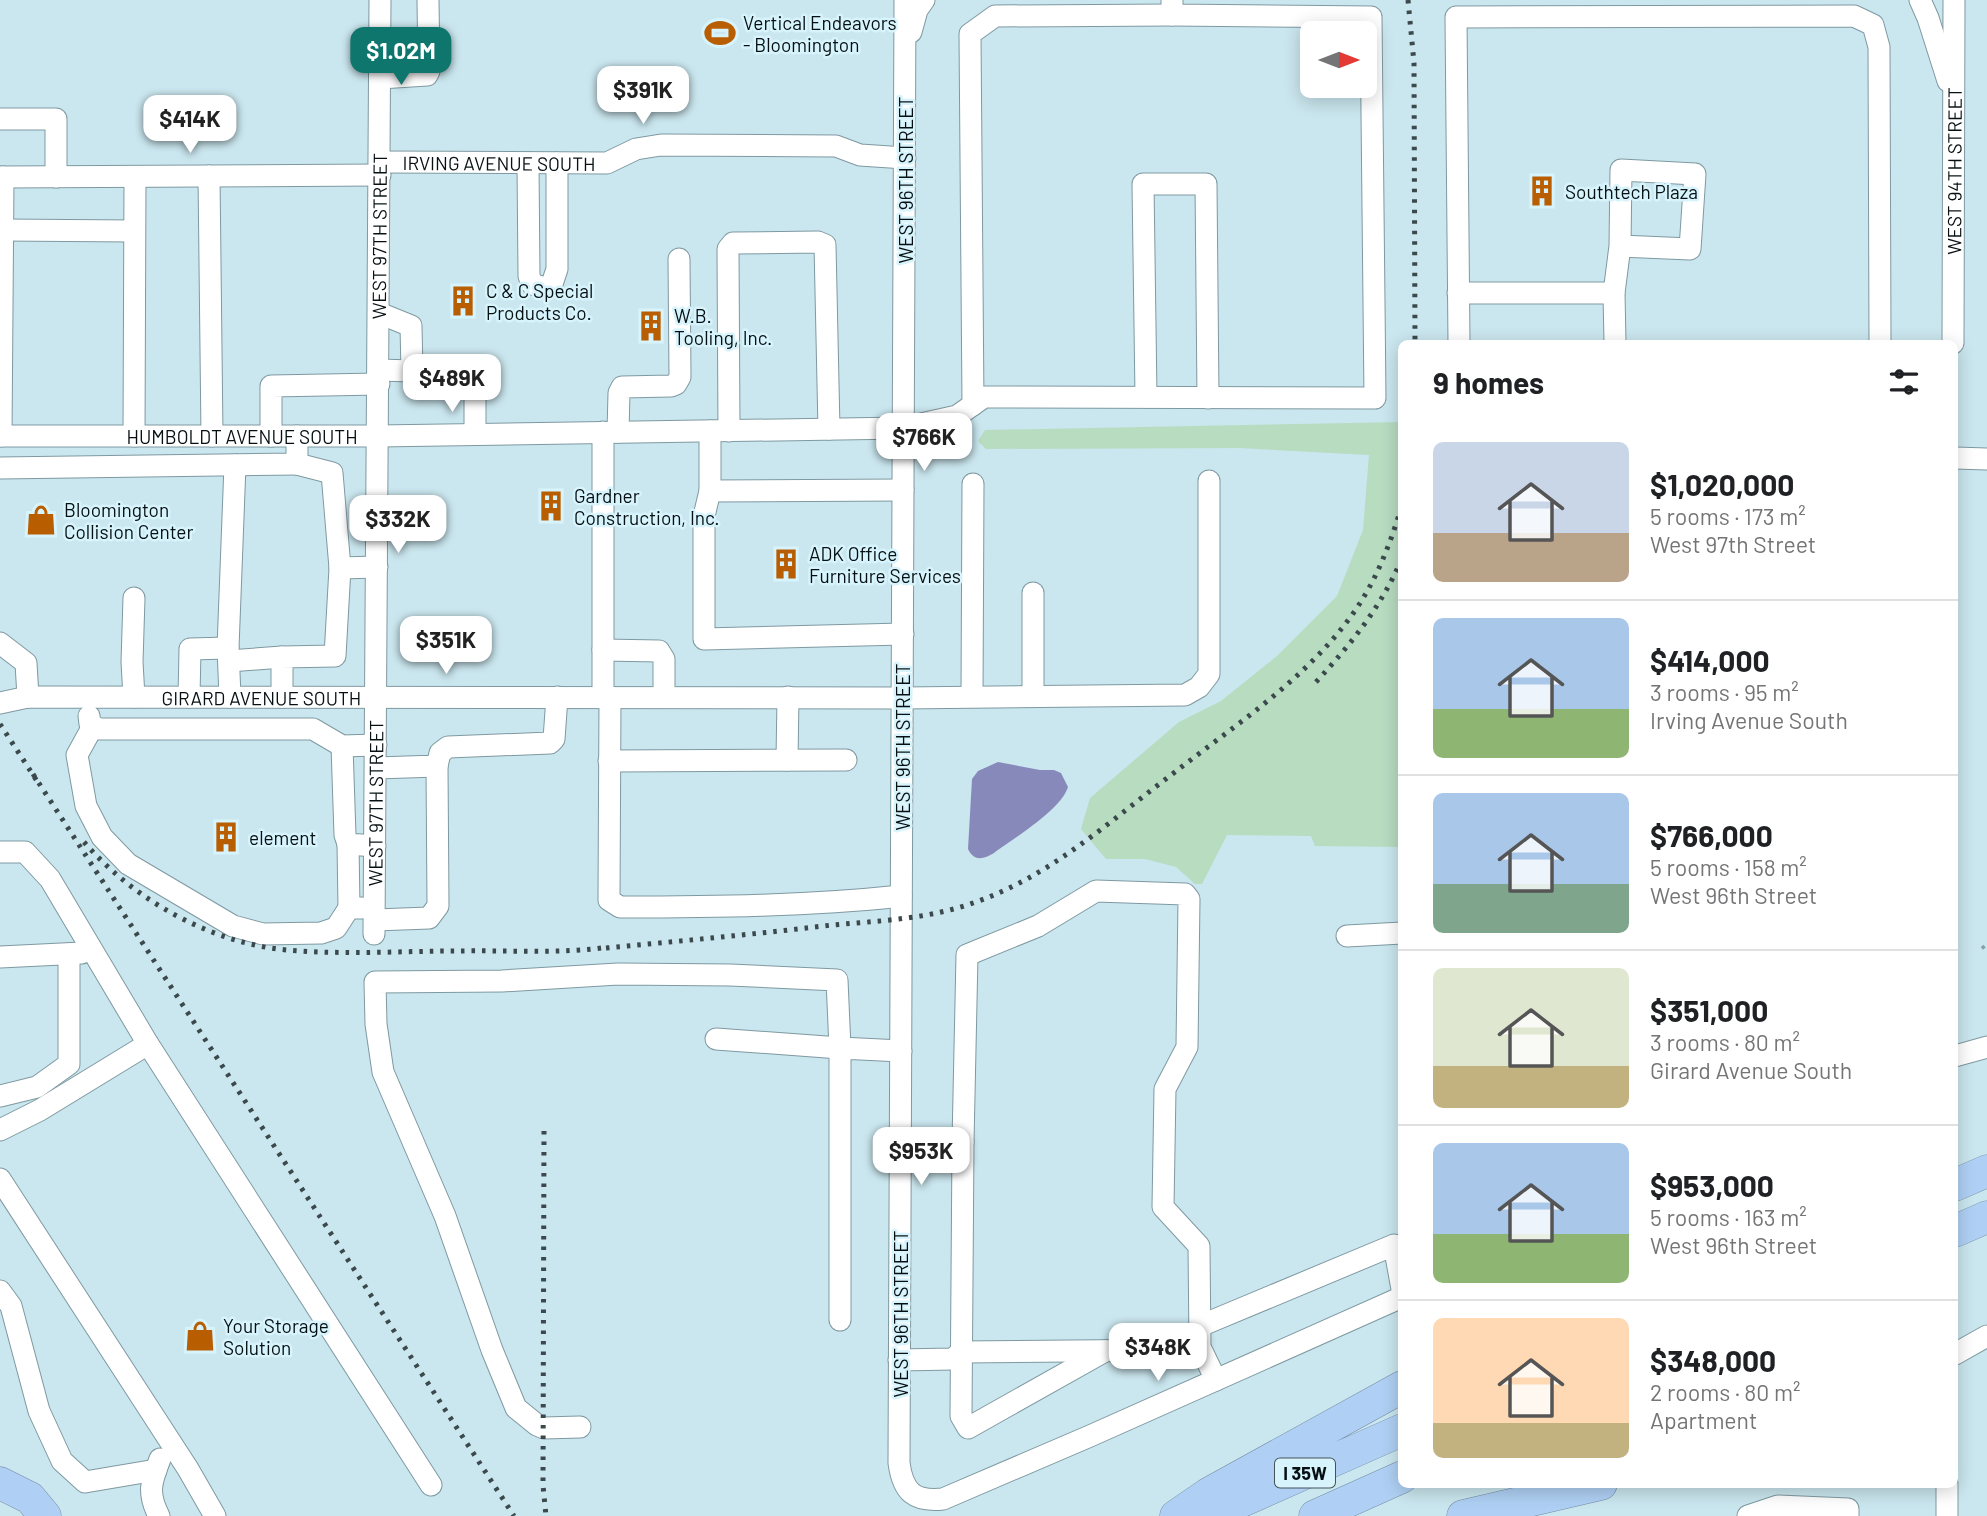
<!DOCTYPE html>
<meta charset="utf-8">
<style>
body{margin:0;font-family:Barlow,sans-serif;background:#f2f2f2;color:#202124;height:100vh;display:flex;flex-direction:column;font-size:26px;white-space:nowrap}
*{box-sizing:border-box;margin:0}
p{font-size:23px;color:#757577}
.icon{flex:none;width:38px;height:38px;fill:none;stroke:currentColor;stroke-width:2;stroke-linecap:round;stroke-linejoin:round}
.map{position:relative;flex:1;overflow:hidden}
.panel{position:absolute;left:1398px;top:340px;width:560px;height:1148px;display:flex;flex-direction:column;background:#fff;border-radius:10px;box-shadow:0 4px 18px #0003}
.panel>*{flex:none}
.needle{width:46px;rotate:90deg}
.buttons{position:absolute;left:1300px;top:21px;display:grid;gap:14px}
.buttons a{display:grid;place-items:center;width:77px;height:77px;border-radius:10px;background:#fff;box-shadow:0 4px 18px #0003;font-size:35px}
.price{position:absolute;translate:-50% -60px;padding:0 16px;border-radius:14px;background:#fff;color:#222;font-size:23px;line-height:46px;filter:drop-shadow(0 2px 4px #0008)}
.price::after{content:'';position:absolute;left:50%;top:42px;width:21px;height:16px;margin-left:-10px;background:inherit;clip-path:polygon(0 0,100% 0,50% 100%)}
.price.selected{background:#0f766e;color:#fff}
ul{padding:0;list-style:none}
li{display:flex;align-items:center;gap:21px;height:175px;padding:0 35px}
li+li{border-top:2px solid #e0e0e0}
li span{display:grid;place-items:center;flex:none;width:196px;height:140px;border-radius:10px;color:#555}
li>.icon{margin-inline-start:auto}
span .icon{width:84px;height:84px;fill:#fffc;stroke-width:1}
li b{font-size:30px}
h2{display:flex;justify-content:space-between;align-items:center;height:84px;padding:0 35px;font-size:30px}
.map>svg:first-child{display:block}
.green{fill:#b7dcc0}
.water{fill:#8889bb}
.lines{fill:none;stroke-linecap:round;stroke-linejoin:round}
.minor-casing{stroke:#7f99a1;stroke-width:23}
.highway-casing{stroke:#748ca5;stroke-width:33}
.path{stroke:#899fa5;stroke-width:3.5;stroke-dasharray:3.5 3.5;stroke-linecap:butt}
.minor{stroke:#fff;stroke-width:21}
.highway{stroke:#afd0f4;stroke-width:32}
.rail{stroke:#3b494d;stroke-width:5;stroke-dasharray:3.5 7;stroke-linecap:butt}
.labels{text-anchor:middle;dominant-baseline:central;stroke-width:5;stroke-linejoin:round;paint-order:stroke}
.shield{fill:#d7f3fc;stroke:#455358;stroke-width:2}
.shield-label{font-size:18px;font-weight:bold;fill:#060f12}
.poi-label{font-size:19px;fill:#060f12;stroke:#d7f3fc;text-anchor:start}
.street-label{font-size:19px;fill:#060f12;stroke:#d7f3fc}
</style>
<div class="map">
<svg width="1987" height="1516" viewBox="0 0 1987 1516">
<rect width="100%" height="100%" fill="#cae6ee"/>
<path class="green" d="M1402,422V690L1399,701L1402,705V847L1315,846L1311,836L1227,835L1202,884H1195L1176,867L1145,859H1106L1081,829L1090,798L1179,722L1221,701L1277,656L1337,596L1363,530L1369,455L1239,448L986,449L978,441L985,430Z"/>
<path class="water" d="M998,762L1040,770H1054L1061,773L1068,787C1061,810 1014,838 994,853C984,859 974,862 968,849L972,779L978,771Z"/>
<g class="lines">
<g class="minor-casing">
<g id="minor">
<path d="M905,0L899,1463C903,1492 914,1502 943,1499L1090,1436L1402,1297"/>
<path d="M1920,0L1928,18L1948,81"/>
<path d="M911,32L917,10L924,0"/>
<path d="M380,78L427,75L429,71L428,0"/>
<path d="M0,119H56V177"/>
<path id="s1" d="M380,162L607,163L636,149L661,145L836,146L860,155L905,158"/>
<path d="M528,163L529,276L532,284L545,288L552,284L557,269V163"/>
<path d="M209,176L212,436"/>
<path d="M0,177L380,175"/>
<path d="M2,230L134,231"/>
<path d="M1458,293H1614"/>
<path d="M1459,343L1456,17L1854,16L1873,25L1879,47L1880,343"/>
<path d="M1615,343L1614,293L1620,246L1621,170L1695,174L1690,249L1620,246"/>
<path id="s2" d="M1953,343L1954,0"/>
<path d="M379,370L412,371L411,326L379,313"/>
<path d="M412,371L475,374V434"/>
<path d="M1146,397L1143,184H1206L1208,398"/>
<path d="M973,405L970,34L995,16L1172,15"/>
<path d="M729,431L728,249L733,243L818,242L825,245L829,429"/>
<path d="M603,432V697"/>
<path d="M618,432L619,393L622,387L671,386L676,384L680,377L679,259"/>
<path id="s3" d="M0,436H378L903,428L957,416L984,397L1375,398L1371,17L1172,15V0"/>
<path d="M1,436L3,177"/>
<path d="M134,436L135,177"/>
<path d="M271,436V386L379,384"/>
<path d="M1955,458L1987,459"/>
<path d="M297,464L332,473L340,568L377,567"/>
<path d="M0,468L297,464V436"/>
<path d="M710,491V431"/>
<path d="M134,598L132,662L134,697"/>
<path d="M903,634L704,639V516L710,491L903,490"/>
<path d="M0,643L26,663L28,697"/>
<path d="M603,650L659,651L664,659V697"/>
<path d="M229,661L282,657"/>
<path d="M972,696L973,484"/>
<path d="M1033,696V593"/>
<path d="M189,697L190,649L228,648"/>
<path d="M230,697L228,648L235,465"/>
<path d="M282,697V657L335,656L340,568"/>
<path d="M610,697L609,900L620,907C714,907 808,906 901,896"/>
<path id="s4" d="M0,703L28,697L902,698L1185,695L1199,687L1209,674V481"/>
<path d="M89,716L90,724L99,729H313L342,746L376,745"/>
<path d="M93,726L77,755L86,806L102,837L128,864L233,926L263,934L321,933L336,928L349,908"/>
<path d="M342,746L345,835L348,844L375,846"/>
<path d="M787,760L788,697"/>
<path d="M609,761L846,760"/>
<path d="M376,768L437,766L440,753L448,747L550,743L554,739L557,697"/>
<path d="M348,844L349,908H362"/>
<path d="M0,852H25L50,879L148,1044L40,1110L0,1130"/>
<path d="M375,920L429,918L438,906L437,766"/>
<path id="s5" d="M374,934L380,0"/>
<path d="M1347,936L1402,933"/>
<path d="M0,957L82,953"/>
<path d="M148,1044L431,1485"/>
<path d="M1955,1056L1987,1047"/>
<path d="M0,1096L37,1087L69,1064V954"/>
<path d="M900,1142H963L961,1416L968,1428L1105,1351"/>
<path d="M963,1142L967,955L1038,926L1096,891L1185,894L1189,899L1187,1047L1165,1089L1163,1207L1199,1246L1200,1347L1216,1380"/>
<path d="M0,1179L188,1469L215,1516"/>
<path d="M0,1291L11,1306L39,1411L62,1461L85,1482L156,1470"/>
<path d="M840,1320V1048L901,1051"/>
<path d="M1200,1326L1394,1245L1402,1289"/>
<path d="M1955,1354L1987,1336"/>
<path d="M899,1360L953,1359L961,1352L1183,1350L1200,1347"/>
<path d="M580,1427L544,1428L537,1425L516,1408L492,1350L445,1216L383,1072L376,1024L375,982L502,981L618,974L730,975L837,980L840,1048L716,1039"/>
<path d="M159,1516C147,1493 151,1482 160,1459"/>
<path d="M1748,1516L1778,1506L1848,1509V1516"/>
<path d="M1947,1516V1484"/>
</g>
</g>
<g class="highway-casing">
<path id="highway" d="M1955,1185L1987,1171
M1955,1231L1987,1217
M0,1483L30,1498L45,1516
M1176,1516L1208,1494L1402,1387
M1208,1516L1402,1430
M1315,1516L1402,1477
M1463,1516L1601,1484"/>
</g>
<path class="path" d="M1982,946L1987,951"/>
<use href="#minor" class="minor"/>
<use href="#highway" class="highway"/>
<path class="rail" d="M1408,0L1414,63L1415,343
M1316,682C1351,644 1382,606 1402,558
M0,724L37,781
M33,774L514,1516
M84,842C134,900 210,943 287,950C344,955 402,951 458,951C505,950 563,954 608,947
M606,948C681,941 757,934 832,925C878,921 928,919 973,903C1050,877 1111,820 1175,772C1234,726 1300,683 1346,623C1374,587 1389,548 1402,505
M544,1131L543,1485L546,1516"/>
</g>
<defs>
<g id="stadium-bare" transform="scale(2.415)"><path d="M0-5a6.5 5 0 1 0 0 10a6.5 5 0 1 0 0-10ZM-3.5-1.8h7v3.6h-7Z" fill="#b95e00" stroke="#d7f3fc" stroke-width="2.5" paint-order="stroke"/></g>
<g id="building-bare" transform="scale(2.415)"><path d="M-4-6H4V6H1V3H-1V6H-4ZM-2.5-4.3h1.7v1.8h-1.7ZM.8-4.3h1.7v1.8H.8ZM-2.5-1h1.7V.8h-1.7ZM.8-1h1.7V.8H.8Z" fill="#b95e00" stroke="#d7f3fc" stroke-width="2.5" paint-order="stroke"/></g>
<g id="shop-bare" transform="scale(2.415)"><path d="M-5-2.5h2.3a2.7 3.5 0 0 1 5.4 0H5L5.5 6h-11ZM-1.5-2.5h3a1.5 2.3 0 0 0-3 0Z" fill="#b95e00" stroke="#d7f3fc" stroke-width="2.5" paint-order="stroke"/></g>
</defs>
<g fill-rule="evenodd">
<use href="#stadium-bare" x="720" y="33"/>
<use href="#building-bare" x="1542" y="191"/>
<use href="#building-bare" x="463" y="301"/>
<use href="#building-bare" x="651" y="326"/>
<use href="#building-bare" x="551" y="506"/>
<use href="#shop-bare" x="41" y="520"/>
<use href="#building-bare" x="786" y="564"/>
<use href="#building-bare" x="226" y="837"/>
<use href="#shop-bare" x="200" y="1336"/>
</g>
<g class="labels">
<rect class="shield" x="1275" y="1458.5" width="60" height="29" rx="5"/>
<g class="shield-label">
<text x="1305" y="1473">I 35W</text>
</g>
<g class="poi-label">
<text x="743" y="22">Vertical Endeavors<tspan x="743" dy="22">- Bloomington</tspan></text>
<text x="1565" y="191">Southtech Plaza</text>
<text x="486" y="290">C &amp; C Special<tspan x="486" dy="22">Products Co.</tspan></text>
<text x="674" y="315">W.B.<tspan x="674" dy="22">Tooling, Inc.</tspan></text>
<text x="574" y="495">Gardner<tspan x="574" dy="22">Construction, Inc.</tspan></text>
<text x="64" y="509">Bloomington<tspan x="64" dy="22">Collision Center</tspan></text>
<text x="809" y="553">ADK Office<tspan x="809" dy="22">Furniture Services</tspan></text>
<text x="249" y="837">element</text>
<text x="223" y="1325">Your Storage<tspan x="223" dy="22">Solution</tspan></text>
</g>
<g class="street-label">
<text stroke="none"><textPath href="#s1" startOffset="119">IRVING AVENUE SOUTH</textPath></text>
<text stroke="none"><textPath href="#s2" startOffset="172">WEST 94TH STREET</textPath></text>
<text transform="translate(905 180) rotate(-90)">WEST 96TH STREET</text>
<text stroke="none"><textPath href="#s5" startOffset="698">WEST 97TH STREET</textPath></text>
<text stroke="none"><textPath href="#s3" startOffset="242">HUMBOLDT AVENUE SOUTH</textPath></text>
<text stroke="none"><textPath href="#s4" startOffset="262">GIRARD AVENUE SOUTH</textPath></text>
<text transform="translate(902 747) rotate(-90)">WEST 96TH STREET</text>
<text stroke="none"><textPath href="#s5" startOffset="131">WEST 97TH STREET</textPath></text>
<text transform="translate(900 1314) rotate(-90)">WEST 96TH STREET</text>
</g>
</g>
</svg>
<div class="buttons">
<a><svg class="needle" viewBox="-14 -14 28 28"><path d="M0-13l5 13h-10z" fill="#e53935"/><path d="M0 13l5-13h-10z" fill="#757577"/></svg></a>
</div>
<b class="price selected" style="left:401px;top:87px">$1.02M</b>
<b class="price" style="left:643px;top:126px">$391K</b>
<b class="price" style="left:190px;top:155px">$414K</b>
<b class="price" style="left:452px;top:414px">$489K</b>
<b class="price" style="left:924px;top:473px">$766K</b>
<b class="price" style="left:398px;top:555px">$332K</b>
<b class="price" style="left:446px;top:676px">$351K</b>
<b class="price" style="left:921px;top:1187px">$953K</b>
<b class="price" style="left:1158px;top:1383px">$348K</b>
<section class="panel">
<h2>9 homes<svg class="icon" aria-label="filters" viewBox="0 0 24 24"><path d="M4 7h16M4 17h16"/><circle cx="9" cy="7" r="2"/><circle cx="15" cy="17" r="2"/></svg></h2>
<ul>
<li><span style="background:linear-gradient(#c9d6e8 65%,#b9a48a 0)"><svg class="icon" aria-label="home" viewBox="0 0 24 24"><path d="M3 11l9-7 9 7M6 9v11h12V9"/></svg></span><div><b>$1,020,000</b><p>5 rooms · 173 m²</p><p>West 97th Street</p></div></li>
<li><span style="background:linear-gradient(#a9c7e8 65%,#8fb573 0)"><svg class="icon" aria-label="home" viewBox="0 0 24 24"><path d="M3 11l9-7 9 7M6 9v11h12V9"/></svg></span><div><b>$414,000</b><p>3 rooms · 95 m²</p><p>Irving Avenue South</p></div></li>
<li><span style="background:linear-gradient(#a9c7e8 65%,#7fa58c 0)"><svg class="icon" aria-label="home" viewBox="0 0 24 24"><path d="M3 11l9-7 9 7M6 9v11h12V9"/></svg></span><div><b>$766,000</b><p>5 rooms · 158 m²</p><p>West 96th Street</p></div></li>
<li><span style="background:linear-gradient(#dfe7d0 70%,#c2b280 0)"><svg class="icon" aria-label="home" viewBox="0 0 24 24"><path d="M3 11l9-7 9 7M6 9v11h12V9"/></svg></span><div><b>$351,000</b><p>3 rooms · 80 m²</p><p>Girard Avenue South</p></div></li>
<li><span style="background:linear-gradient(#a9c7e8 65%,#8fb573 0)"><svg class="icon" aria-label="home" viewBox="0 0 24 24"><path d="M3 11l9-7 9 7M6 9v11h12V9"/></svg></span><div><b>$953,000</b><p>5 rooms · 163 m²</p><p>West 96th Street</p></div></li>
<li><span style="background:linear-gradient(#ffd9b3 75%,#c2b280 0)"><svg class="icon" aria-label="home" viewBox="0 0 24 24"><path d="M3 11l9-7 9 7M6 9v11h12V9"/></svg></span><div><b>$348,000</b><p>2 rooms · 80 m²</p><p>Apartment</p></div></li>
</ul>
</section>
</div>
